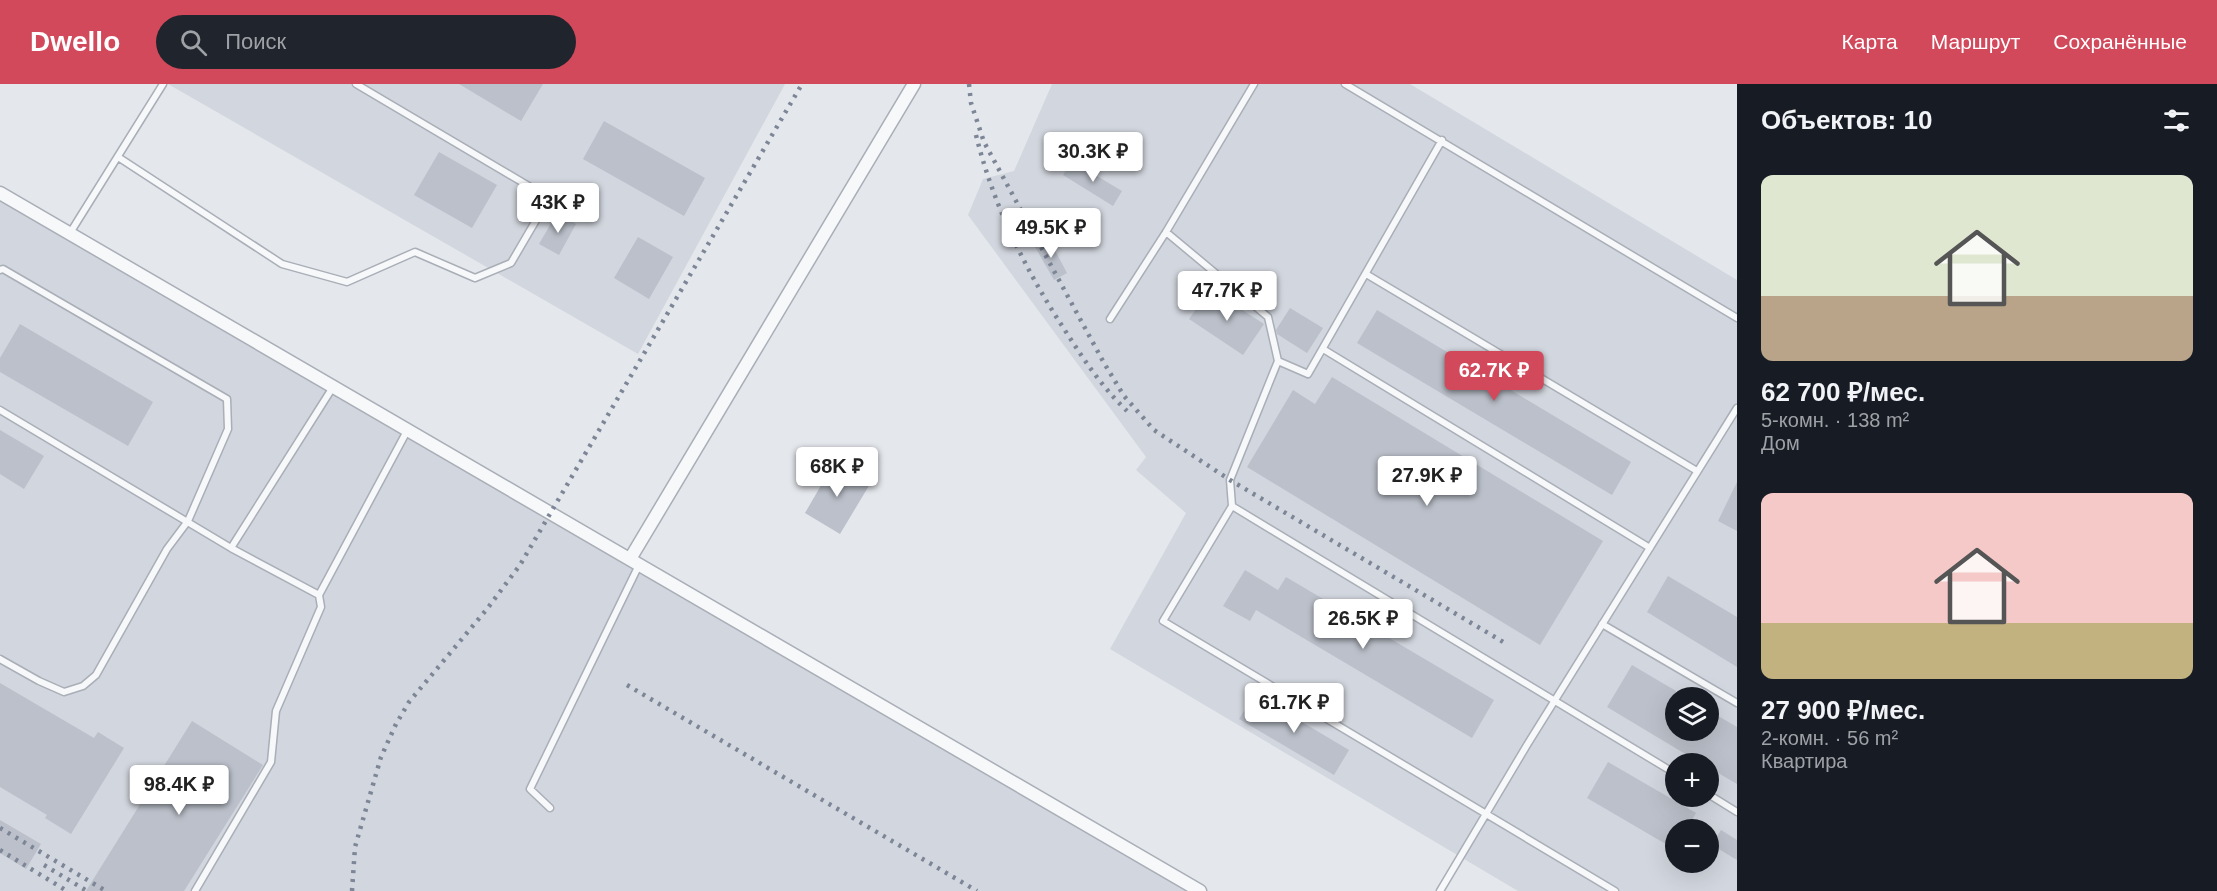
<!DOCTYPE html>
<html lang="ru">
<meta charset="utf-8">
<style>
body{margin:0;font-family:Arial,sans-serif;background:#20242c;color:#f1f3f6;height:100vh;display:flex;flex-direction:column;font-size:22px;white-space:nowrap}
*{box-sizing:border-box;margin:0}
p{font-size:20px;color:#9ea1a6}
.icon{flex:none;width:33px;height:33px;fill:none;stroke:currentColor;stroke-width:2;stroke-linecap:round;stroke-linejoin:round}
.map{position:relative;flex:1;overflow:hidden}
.details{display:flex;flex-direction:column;background:#171b24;width:480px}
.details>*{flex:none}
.fabs{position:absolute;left:1665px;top:603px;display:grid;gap:12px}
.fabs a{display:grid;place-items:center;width:54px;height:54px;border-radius:50%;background:#171b24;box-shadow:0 6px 24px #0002;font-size:30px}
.price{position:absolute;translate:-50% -51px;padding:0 14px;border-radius:6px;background:#fff;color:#222;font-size:20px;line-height:39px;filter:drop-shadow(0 2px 3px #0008)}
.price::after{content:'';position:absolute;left:50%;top:36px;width:18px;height:14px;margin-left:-9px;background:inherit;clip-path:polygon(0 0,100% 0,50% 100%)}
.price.on{background:#d1495b;color:#fff}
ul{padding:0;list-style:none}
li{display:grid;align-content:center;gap:12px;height:318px;padding:0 24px}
li span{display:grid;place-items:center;height:186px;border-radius:12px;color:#555}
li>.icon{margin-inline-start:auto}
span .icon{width:108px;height:108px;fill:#fffc;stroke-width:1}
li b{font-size:26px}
h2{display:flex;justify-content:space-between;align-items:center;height:72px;padding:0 24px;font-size:26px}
header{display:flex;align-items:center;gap:36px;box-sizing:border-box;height:84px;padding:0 30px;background:#d1495b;color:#fff}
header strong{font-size:28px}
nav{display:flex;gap:33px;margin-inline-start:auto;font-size:21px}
.search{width:420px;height:54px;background:#20242c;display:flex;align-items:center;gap:15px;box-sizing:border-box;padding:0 21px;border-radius:33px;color:#9ea1a6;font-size:22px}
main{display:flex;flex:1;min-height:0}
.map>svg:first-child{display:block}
.built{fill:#d2d6de;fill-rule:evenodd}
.building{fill:#bbc0ca}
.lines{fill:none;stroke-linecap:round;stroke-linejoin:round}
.service-casing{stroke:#a9aeb7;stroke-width:9}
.minor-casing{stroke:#a9aeb7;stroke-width:15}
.service{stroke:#f7f8fa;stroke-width:6}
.minor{stroke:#f7f8fa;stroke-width:12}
.rail{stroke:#7d8696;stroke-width:4.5;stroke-dasharray:3 6;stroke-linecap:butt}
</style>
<header>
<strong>Dwello</strong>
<div class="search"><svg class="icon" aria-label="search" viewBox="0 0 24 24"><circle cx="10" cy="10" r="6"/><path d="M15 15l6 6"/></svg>Поиск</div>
<nav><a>Карта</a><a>Маршрут</a><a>Сохранённые</a></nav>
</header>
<main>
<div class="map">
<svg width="1737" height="807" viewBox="0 0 1737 807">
<rect width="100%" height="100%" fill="#e4e7ec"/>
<path class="built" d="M168,0H785L638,270Z
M1052,0H1410L1737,196V807H1518L1110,565L1186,429L1136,386L1146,373L968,131L983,95L1014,87ZM1676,614H1708V646H1676ZM1676,680H1708V712H1676ZM1676,746H1708V778H1676Z
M0,111L1200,807H0Z"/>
<path class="building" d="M459,0H543L521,37Z
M604,37L705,94L684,132L583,75Z
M439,68L497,101L472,144L414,111Z
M1072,77L1122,107L1113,122L1063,91Z
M557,129L576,140L559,171L539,160Z
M638,153L673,173L649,215L614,194Z
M1049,155L1067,189L1054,196L1035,163Z
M1210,205L1264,240L1243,271L1189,235Z
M1290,224L1323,244L1307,269L1277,250L1276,246Z
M1377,226L1631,378L1612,411L1357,259Z
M20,240L153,318L128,362L0,288V274Z
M1332,293L1603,457L1540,561L1247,383L1293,306L1315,320Z
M0,346L44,372L24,405L0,390Z
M834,379L870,400L840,450L805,429Z
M1737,398V447L1718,437Z
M1245,486L1278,506L1286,493L1494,616L1472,654L1256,526L1250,537L1223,522Z
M1668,492L1737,533V583L1647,528Z
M1632,581L1676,607V646H1708V626L1737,643V700L1708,683V680H1702L1607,623Z
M0,599L94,654L98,648L124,664L71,750L45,734L47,731L0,703Z
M1255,610L1349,666L1334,691L1239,635Z
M192,637L263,681L184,807H86Z
M1608,678L1696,729L1686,746H1676V766L1587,714Z
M0,736L41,760L26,785L0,769Z
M1721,746L1737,756V776L1712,761Z"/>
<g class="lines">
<g class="service-casing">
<path id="service" d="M1345,0L1737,234
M1442,56L1308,290L1278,277L1230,396L1232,422L1676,690
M118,73L282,180L347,198L415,168L475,194L511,179L549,114L356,0
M1166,148L1268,233L1278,277
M70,149L163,0
M0,186L3,185L227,315L228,345L188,437L167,465L96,591L83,602L64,608L39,597L0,575
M1366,190L1697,387
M1110,235L1166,148L1254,0
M1323,265L1650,464
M333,303L231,464L319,511L407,347
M0,326L231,464
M1232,422L1163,537L1615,807
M1602,540L1737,619
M1708,710L1737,728
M550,724L530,705L639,481
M195,807L271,678L276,627L321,523L319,511
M1440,807L1527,661L1737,324"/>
</g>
<g class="minor-casing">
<path id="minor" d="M0,109L1200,807
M630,475L914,0"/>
</g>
<use href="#service" class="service"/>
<use href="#minor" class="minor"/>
<path class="rail" d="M969,0L971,19L984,58L1104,279L1124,312L1154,346L1230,396L1505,559
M976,51C994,124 1027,189 1068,251C1086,279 1103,304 1127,327
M627,601L977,807
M0,744L106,807
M0,766L67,807
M44,781L87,807
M352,807L355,763L381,673L396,640L409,618L487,525L520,481L802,0"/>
</g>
</svg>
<div class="fabs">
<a><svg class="icon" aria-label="layers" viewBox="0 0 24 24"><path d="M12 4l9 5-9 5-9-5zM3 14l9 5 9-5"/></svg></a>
<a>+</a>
<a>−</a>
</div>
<b class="price" style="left:1093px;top:99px">30.3K ₽</b>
<b class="price" style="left:558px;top:150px">43K ₽</b>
<b class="price" style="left:1051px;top:175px">49.5K ₽</b>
<b class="price" style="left:1227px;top:238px">47.7K ₽</b>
<b class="price on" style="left:1494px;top:318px">62.7K ₽</b>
<b class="price" style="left:837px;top:414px">68K ₽</b>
<b class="price" style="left:1427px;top:423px">27.9K ₽</b>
<b class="price" style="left:1363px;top:566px">26.5K ₽</b>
<b class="price" style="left:1294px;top:650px">61.7K ₽</b>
<b class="price" style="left:179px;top:732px">98.4K ₽</b>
</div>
<section class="details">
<h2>Объектов: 10<svg class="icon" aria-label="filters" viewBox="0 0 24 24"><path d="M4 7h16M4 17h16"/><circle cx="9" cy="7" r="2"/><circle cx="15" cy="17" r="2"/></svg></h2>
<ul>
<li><span style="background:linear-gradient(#dfe7d0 65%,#b9a48a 0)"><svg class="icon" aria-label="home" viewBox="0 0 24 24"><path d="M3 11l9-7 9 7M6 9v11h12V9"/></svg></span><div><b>62 700 ₽/мес.</b><p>5-комн. · 138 m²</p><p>Дом</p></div></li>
<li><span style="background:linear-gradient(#f6c9c9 70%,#c2b280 0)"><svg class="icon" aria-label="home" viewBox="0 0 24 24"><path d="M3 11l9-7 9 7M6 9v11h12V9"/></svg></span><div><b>27 900 ₽/мес.</b><p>2-комн. · 56 m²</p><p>Квартира</p></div></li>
</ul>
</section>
</main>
